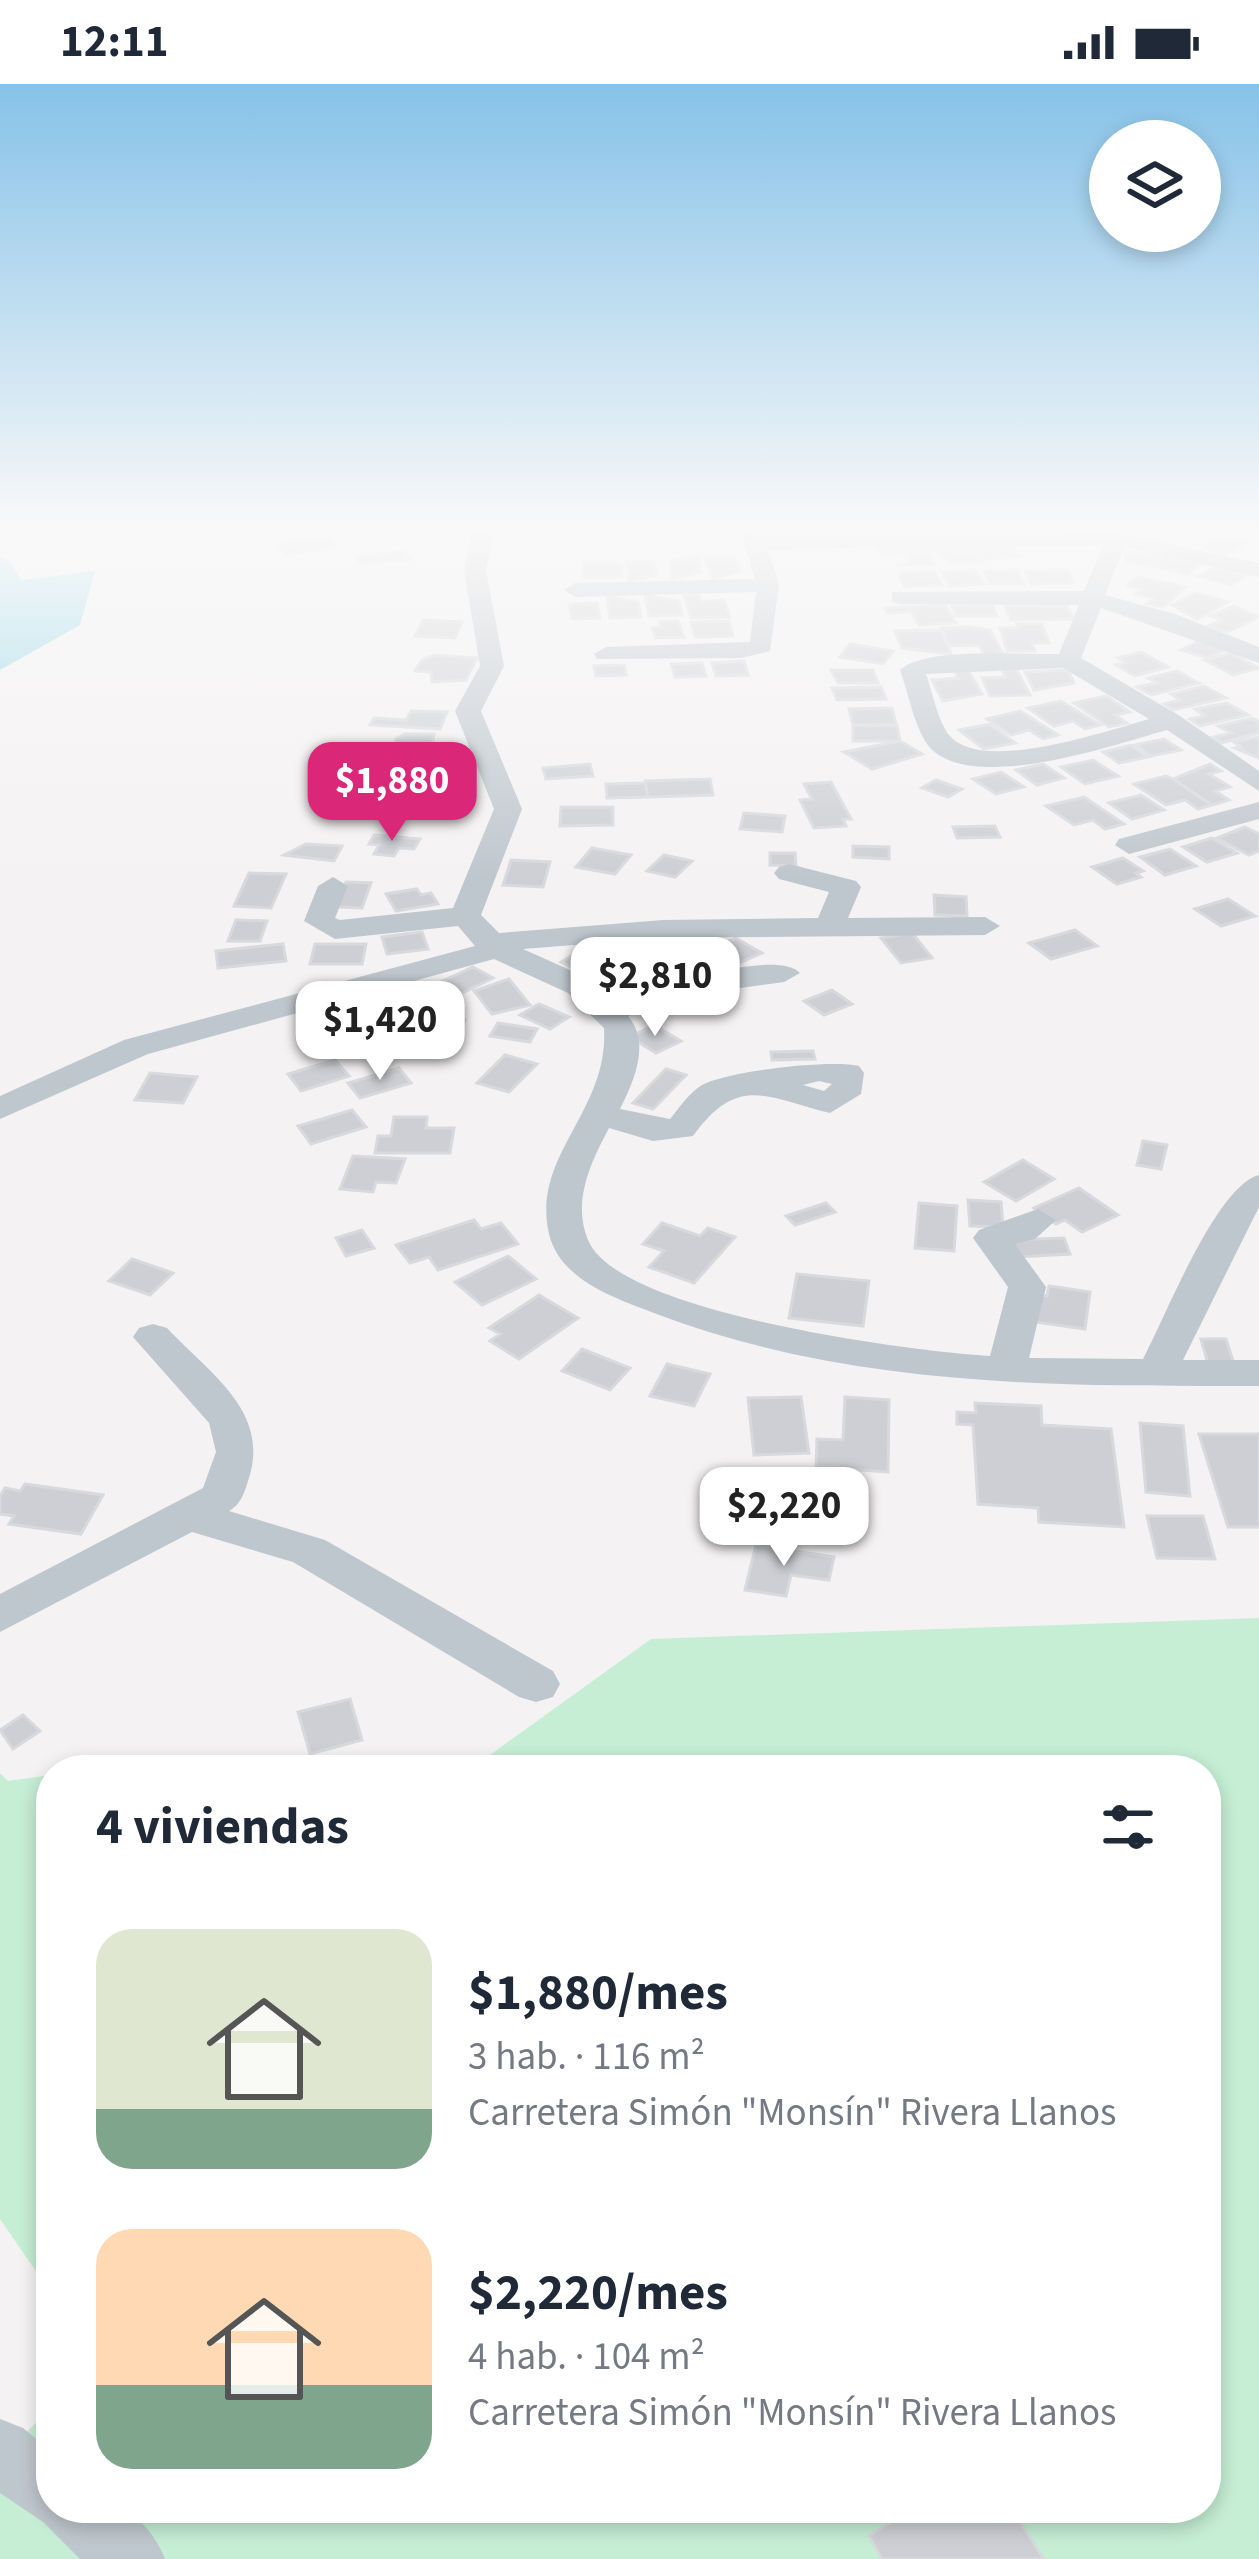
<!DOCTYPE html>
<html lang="es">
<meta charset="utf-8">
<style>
body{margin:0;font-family:"Source Sans 3",sans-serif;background:#f2f2f3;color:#1f2937;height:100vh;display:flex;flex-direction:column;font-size:45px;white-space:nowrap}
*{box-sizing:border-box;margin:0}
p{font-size:39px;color:#747a83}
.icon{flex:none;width:66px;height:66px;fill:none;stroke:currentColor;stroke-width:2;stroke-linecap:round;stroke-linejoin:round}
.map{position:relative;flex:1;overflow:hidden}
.side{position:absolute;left:36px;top:1671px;width:1185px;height:768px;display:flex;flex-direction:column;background:#fff;border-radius:48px;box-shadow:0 6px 18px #0003}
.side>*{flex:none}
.buttons{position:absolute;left:1089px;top:36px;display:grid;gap:24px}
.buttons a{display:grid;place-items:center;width:132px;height:132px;border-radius:50%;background:#fff;box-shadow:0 6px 18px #0003;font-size:60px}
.price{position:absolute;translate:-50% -102px;padding:0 27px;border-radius:24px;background:#fff;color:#222;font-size:39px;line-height:78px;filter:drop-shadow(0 3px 6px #0008)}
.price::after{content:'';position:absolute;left:50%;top:72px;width:36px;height:27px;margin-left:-18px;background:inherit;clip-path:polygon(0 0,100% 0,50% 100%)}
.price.current{background:#db2777;color:#fff}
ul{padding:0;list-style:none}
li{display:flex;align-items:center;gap:36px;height:300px;padding:0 60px}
li span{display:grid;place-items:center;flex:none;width:336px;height:240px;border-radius:36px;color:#555}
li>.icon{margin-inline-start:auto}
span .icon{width:144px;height:144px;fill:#fffc;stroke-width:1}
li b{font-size:51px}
h2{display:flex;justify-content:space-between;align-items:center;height:144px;padding:0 60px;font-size:51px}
.status{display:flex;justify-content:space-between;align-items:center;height:84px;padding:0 60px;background:#fff;direction:ltr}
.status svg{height:33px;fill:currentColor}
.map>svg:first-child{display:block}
.green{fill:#c5eed4}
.water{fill:#94d8e9}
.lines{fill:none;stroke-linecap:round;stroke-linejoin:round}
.river{fill:#94d8e9;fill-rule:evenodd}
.building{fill:#cdcfd4;stroke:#d7d9dd;stroke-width:3}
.minor{fill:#bfc7ce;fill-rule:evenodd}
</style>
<div class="status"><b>12:11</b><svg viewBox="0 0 49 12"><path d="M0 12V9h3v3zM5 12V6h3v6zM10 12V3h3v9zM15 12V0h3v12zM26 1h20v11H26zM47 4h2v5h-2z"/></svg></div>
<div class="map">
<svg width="1259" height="2475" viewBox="0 0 1259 2475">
<rect width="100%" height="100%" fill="#f4f2f2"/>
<path class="green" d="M1259,1534V2475H0V2374L51,2324V2424H1206V1686H469L651,1555Z
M0,1689L8,1697L51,1691V2209L0,2135Z"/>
<path class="water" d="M95,487L80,541L0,586V499Z"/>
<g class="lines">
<path class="river" d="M0,473L9,476L22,497L9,514L0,516Z"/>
</g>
<path class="building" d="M1222,451L1248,458L1224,471L1203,461Z
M326,452L337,462L287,471L277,460Z
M1012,461L1020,473L984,475L975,463Z
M927,462L934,480L897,481L909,480L905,470L881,471L878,463Z
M975,463L983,478L952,479L932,465Z
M403,467L409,475L361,480L356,473Z
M1125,467L1159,472L1151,482L1127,478Z
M699,472L701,488L672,495L670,477Z
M735,473L741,487L713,495L705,474Z
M1164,473L1199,480L1188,490L1151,482Z
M654,477L657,491L629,497L626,478Z
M584,479H622V493H583Z
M1215,483L1247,491L1231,501L1199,492Z
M975,486L984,500L950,502L941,488Z
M1018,486L1024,500H990L984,487Z
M1067,486L1074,499L1031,500L1025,487Z
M934,487L942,501L905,503L898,489Z
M1138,493L1153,496L1186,503L1163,523L1147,520L1154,514L1135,510L1142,505L1128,501Z
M1196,509L1228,518L1197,535L1172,521Z
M699,510L701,517L724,516L730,533L691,534L684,511Z
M645,511L679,517L682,531L649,532Z
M607,512L638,518L641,533L610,534Z
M597,519L600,534L572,535L569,520Z
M945,521L956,539L919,541L911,528L888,529L885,524Z
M952,522H993L997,532H956Z
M1005,522H1067L1074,535L1011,536Z
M1234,522L1259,533L1227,548L1209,542L1223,536L1211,532Z
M423,536L462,538L455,554L415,552Z
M678,537L684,553L656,554L652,544L661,543L659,538Z
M729,537L733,552L695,553L691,538Z
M1017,540H1042L1049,559H1032L1035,567H1007L1000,544H1019Z
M968,543L990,546L1003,570L984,571L979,561L950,562L941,544Z
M941,546L951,570L902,564L895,547Z
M1198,557L1226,565L1208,574L1181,566Z
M850,560L893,567L883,580L840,573Z
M1141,568L1168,583L1135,592L1116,581L1126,579L1118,574Z
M1231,569L1259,584L1233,591L1205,576Z
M434,571L477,574L466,596L432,598L431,588L415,587L422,576Z
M744,577L748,591L716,592L712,579Z
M702,579L706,592L675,593L671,580Z
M624,581L626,591L596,592L594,582Z
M967,584L982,610L943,617L932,596L958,594L953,585Z
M831,586H873L878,599H838Z
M1002,586H1017L1030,611L990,612L982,594L1005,593Z
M1068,586L1074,599L1034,606L1025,588Z
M1177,587L1199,599L1151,611L1137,603L1157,599L1148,594Z
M1204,602L1226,614L1173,626L1164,620L1180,616L1171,610Z
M881,603L886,615L837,616L832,604Z
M1106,612L1130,628L1115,631L1127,639L1109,643L1074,619Z
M1061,617L1100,641L1085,645L1073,637L1054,642L1028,624Z
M1227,619L1248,631L1200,642L1190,635L1205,632L1195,625Z
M892,624L896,640L853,641L849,625Z
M411,627L447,628L440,645L370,641L374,634L406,636Z
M1020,627L1058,651L1043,655L1029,646L1011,651L987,635Z
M1252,634L1259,638V649L1221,659L1213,653L1231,649L1218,642Z
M990,640L1015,659L984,665L959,646Z
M853,641L897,642L900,657H853Z
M405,650H434L431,664H394L396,655Z
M1259,653V674L1235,664L1241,663L1234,658Z
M1164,655L1181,666L1151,672L1135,661Z
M900,657L922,670L872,685L844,668Z
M1131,661L1148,673L1119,679L1103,668Z
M384,667L423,670L412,686L373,682Z
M1093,676L1118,692L1085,700L1061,683Z
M590,680L593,692L546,695L543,684Z
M1043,680L1064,694L1037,701L1016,686Z
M1210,680L1221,687L1209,690L1230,703L1215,707L1229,716L1212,721L1173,695Z
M1001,688L1024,703L996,710L973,695Z
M1166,692L1173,695L1212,721L1198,725L1185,716L1166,721L1134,700Z
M710,695L713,711L648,713L645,697Z
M936,696L962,705L948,713L922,704Z
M831,698L851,735H843L846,742L814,744L800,716L812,715L804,700Z
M645,699L648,713L607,714L606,700Z
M388,709L432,711L428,720L442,721L438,731L380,724Z
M1141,711L1164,726L1132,735L1109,719Z
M1084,713L1124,740L1105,745L1093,736L1074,741L1046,722Z
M561,723H613V741L560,742Z
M744,729L785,732L782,748L740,745Z
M995,742L1000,753L957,754L953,743Z
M1245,743L1259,750V767L1249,771L1217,754Z
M374,751L420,755L414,765L399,764L394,772L374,770L379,761L369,760Z
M1212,754L1237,769L1207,778L1183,763Z
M306,760L342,762L334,777L284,771Z
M853,762L889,763V775L853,773Z
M592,764L631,771L615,790L576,783Z
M1170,765L1196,782L1165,791L1140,773Z
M770,769H795L796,782L770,781Z
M664,771L692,777L675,793L647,787Z
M1123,774L1143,787L1136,789L1141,793L1117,800L1092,783Z
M511,776L550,778L543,803L503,801Z
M249,789L286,790L271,824L234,822Z
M346,798L371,799L362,824L337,823Z
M417,805L421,811L431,809L438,820L396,827L386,810Z
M934,811L966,813L967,832L935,831Z
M1228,815L1255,832L1221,842L1195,825Z
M236,836L267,837L260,857H228Z
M1075,846L1097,862L1051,875L1029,859Z
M422,848L428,865L387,870L382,853Z
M912,849L932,874L901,879L881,854Z
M736,854L762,869L732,882L705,867Z
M663,859L693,876L667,888L636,871Z
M283,860L286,877L218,884L216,867Z
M315,860H366L362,880H310Z
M582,866L643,894L621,906L561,878Z
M473,883L493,894L450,915L430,903Z
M509,895L530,921L492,930L474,907Z
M832,906L852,920L824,931L804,917Z
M539,920L569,933L550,945L520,931Z
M430,931L465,936L455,953L419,948Z
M498,939L537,945L530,958L490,952Z
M654,941L681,957L656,969L630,953Z
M813,967L815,975L772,976L771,968Z
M505,971L537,980L509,1008L477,999Z
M335,976L349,992L301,1007L288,990Z
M399,984L411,999L360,1014L348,999Z
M666,985L686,991L653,1025L633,1019Z
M150,989L197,993L183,1019L135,1016Z
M352,1026L366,1043L311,1060L298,1042Z
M394,1033H427L426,1044H454L450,1069H375L378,1052H391Z
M1143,1057L1167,1061L1161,1085L1137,1081Z
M353,1072L405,1075L396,1099L376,1098L373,1108L340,1105Z
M1023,1076L1054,1095L1016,1117L984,1098Z
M1079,1104L1118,1131L1082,1148L1065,1136L1056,1140L1034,1124Z
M968,1116L1001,1118L1003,1143L970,1142Z
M826,1119L835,1128L795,1141L786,1132Z
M919,1119L957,1122L954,1167L915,1164Z
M474,1136L481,1145L501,1139L518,1160L438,1186L429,1173L410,1179L396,1161Z
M662,1139L700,1152L708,1144L735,1153L694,1199L649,1183L664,1167L643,1160Z
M362,1146L374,1164L346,1172L336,1154Z
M1064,1154L1070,1170L1014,1173L1008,1156Z
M508,1172L536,1195L482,1221L455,1198Z
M132,1175L173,1189L150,1211L109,1197Z
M797,1190L869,1197L863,1242L789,1234Z
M1049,1202L1090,1208L1085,1245L1029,1237L1034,1210L1047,1212Z
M539,1211L578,1234L519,1275L490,1257L500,1250L489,1244Z
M1201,1255H1226L1234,1280H1208Z
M582,1265L630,1284L610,1306L562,1287Z
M667,1280L710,1290L694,1322L650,1312Z
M801,1313L809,1369L754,1371L748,1314Z
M845,1313L889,1316L888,1388L816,1383L817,1355L843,1356Z
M975,1319L1041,1322L1042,1341L1111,1345L1124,1443L1039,1438L1038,1424L978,1420L973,1341L957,1340V1328L976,1329Z
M1140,1339L1183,1342L1190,1412L1146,1408Z
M1199,1350H1259V1443H1228Z
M25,1400L103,1411L81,1450L9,1440L14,1432L0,1430V1412L5,1404L20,1407Z
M1147,1432H1203L1215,1475L1157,1474Z
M756,1461L834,1473L829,1496L791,1491L786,1512L745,1506Z
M350,1615L362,1656L310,1670L298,1628Z
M23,1631L40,1647L13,1665L0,1646Z
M913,2424H1011L1044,2475H882L869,2452Z"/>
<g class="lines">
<path class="minor" d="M472,448H494L486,486L504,582L481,627L522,725L481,831L499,849L663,836L818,834L829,808L779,795L774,789L779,783L789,780L856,797L861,803L848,834L985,833L1000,842L985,851L663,854L523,865L590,895L612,916C646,906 776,863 800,889L784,898L703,909L628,932C651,959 634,997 620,1025L670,1035C680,1023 689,1009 702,1001C727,987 831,975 859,982L864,989L861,1010L830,1029C766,1013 738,990 693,1052L653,1057L609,1044C591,1078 571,1119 589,1158C622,1230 915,1268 990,1272L1008,1203L973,1154L979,1146L1038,1125L1056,1136L1035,1155L1015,1160L1046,1203L1029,1274L1143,1275C1165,1234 1216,1102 1259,1091V1123L1183,1276H1259V1302C1052,1302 850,1304 654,1229C615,1214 560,1196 549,1150C531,1071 609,1028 604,944L568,909L494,875L148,970L0,1035V1012L124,956L475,862L458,842L335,855L304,837L318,802L333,793L348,802L335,834L340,836L453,824L494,725L455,627L480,582L464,486ZM819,997L832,1000L824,1007L803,1001Z
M741,448L764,452L1116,449L1259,479V493L1124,463L1105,511L1175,530L1259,563V579L1101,524L1081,574L1180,632L1259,687V707L1167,646C1116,660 961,715 925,657C913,637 908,608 900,586C926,562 1021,571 1059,570L1079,521L900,520L892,518V508L1084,507L1103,461L768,465L779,501L770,567L741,574L597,575L594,570L606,563L750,558L756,508L575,513L564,506L575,499L755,495ZM1063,584L1149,635C1109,646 981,691 949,651C938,637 932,607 926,590Z
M1259,718V735L1129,770L1115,761L1119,755Z
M153,1240L167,1244C210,1290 272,1328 248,1397C244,1410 241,1420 229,1427L325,1456L553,1587L560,1600L553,1613L536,1618L519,1613L293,1478L192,1448L0,1548V1510L203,1404L216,1368L209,1339L133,1253L139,1244Z
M0,2335L23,2344L51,2367V2424C106,2424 141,2416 165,2475H80L43,2438L0,2409Z"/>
</g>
<linearGradient id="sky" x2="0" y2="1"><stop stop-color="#86c2e8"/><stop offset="0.56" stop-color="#faf9f9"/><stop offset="1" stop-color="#faf9f9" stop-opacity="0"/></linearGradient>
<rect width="1259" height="794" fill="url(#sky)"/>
</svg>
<div class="buttons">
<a><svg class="icon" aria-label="layers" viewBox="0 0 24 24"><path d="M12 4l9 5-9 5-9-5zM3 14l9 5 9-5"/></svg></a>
</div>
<b class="price current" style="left:392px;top:760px">$1,880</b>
<b class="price" style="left:655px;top:955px">$2,810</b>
<b class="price" style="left:380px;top:999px">$1,420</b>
<b class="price" style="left:784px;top:1485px">$2,220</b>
<section class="side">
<h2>4 viviendas<svg class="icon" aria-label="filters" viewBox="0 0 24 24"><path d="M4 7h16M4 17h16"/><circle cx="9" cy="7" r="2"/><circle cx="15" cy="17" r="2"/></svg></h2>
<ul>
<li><span style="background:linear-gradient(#dfe7d0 75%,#7fa58c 0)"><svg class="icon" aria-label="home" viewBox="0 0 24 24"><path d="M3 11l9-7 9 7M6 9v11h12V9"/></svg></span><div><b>$1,880/mes</b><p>3 hab. · 116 m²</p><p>Carretera Simón &quot;Monsín&quot; Rivera Llanos</p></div></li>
<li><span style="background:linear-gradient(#ffd9b3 65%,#7fa58c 0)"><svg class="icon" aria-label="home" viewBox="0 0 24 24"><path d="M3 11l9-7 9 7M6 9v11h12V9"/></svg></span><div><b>$2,220/mes</b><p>4 hab. · 104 m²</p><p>Carretera Simón &quot;Monsín&quot; Rivera Llanos</p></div></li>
</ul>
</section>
</div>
